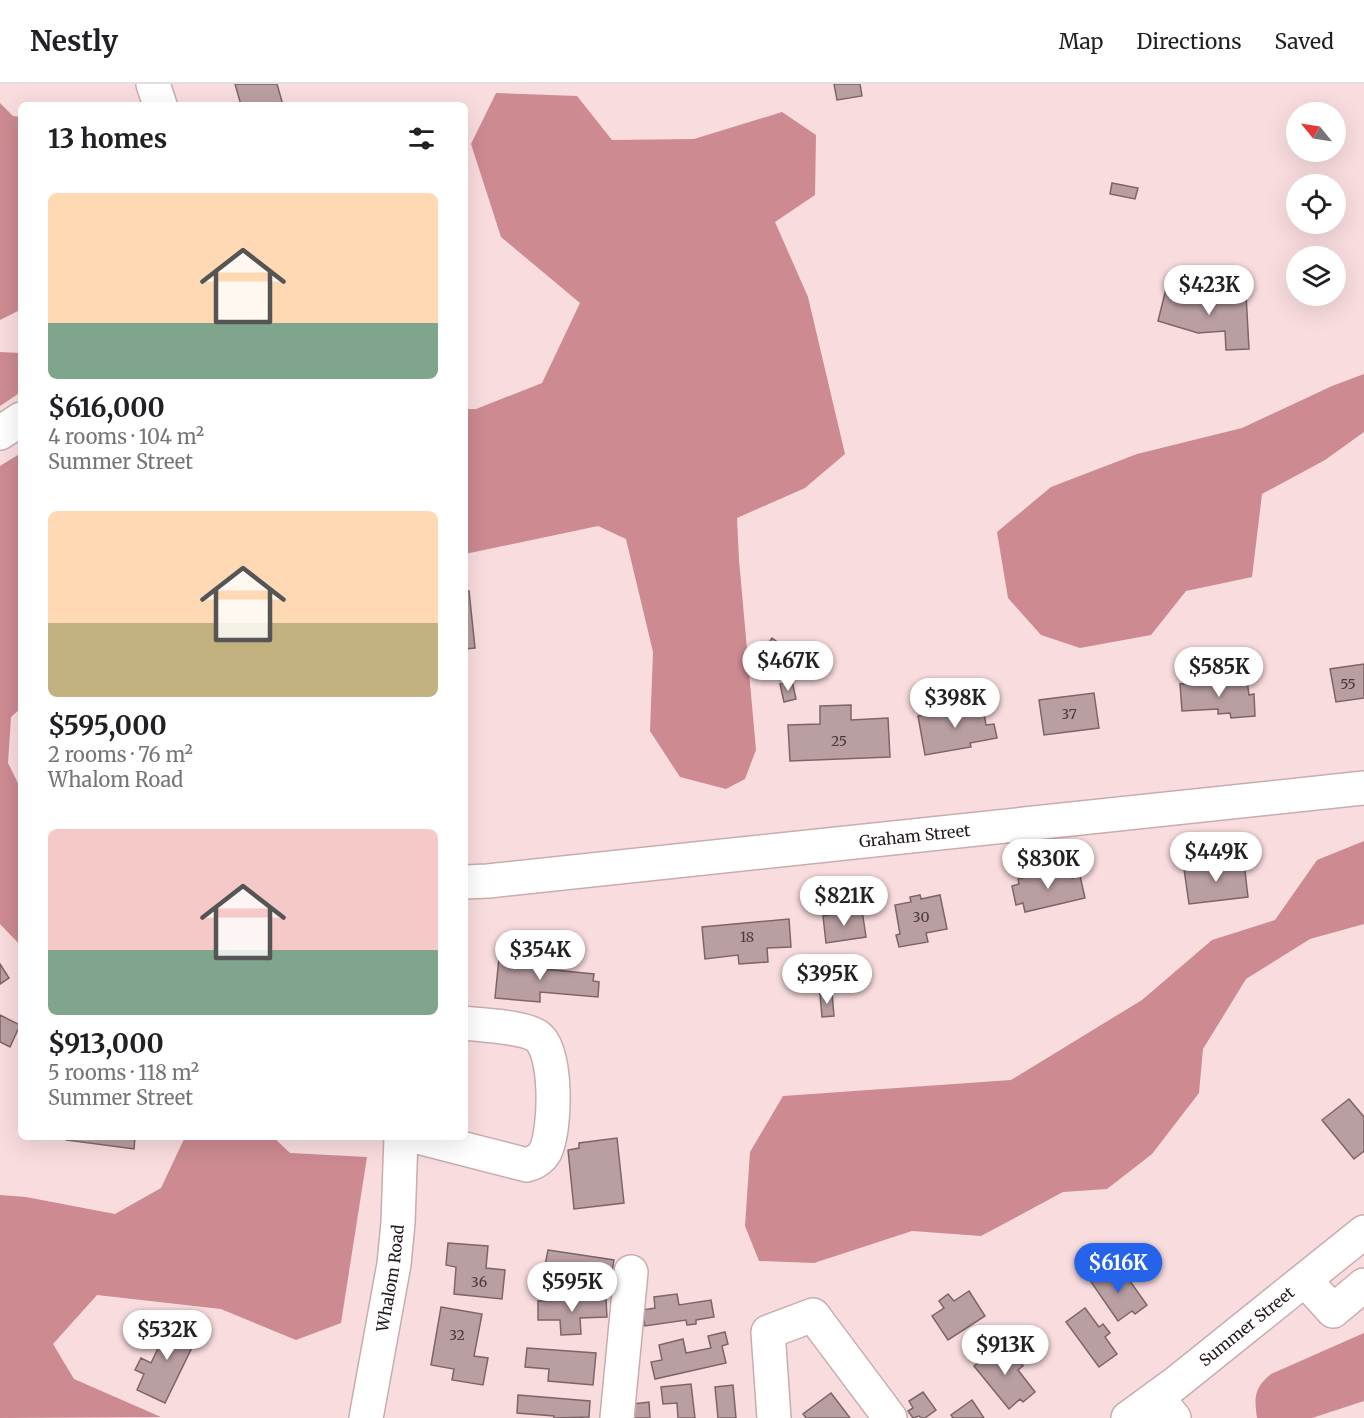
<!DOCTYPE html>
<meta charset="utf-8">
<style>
body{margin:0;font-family:Merriweather,serif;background:#f2f2f2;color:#202124;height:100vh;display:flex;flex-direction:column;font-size:22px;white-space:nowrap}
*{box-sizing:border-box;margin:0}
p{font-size:20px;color:#757577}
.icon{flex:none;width:33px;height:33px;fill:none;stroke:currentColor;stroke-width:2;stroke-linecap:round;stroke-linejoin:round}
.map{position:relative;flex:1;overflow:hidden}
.drawer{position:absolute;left:18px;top:18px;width:450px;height:1038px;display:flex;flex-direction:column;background:#fff;border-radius:9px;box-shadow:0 6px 24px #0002}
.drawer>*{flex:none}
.needle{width:39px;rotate:300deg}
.tools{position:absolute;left:1286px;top:18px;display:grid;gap:12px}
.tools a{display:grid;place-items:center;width:60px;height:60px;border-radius:50%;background:#fff;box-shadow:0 6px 24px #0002;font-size:30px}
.price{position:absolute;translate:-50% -51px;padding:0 14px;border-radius:21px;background:#fff;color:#222;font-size:20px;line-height:39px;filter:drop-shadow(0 2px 3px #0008)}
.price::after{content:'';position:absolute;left:50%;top:36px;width:18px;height:14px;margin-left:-9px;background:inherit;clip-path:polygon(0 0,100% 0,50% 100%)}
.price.selected{background:#2563eb;color:#fff}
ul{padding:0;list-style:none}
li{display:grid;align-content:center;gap:12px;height:318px;padding:0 30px}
li span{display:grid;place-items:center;height:186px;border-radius:9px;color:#555}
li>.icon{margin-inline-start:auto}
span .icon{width:108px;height:108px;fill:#fffc;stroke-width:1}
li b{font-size:26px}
h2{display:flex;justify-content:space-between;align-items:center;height:72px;padding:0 30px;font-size:26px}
header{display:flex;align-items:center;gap:36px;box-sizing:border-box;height:84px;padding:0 30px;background:#fff;border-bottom:2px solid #e0e0e0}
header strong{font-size:28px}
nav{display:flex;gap:33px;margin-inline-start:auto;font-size:21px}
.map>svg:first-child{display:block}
.forest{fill:#cd8a91}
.building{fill:#ba9fa2;stroke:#7d6567;stroke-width:1.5}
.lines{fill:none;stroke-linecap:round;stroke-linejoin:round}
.minor-casing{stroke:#c8acaf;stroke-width:36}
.major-casing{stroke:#c8acaf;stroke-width:36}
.minor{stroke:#fff;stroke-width:33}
.major{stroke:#fff;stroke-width:33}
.labels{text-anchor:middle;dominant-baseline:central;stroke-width:6;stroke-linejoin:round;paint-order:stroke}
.number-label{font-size:14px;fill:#493a3c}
.street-label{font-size:16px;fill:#23191a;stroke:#feedee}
</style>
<header>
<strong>Nestly</strong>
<nav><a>Map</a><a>Directions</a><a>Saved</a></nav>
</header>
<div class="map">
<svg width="1364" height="1334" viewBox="0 0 1364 1334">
<rect width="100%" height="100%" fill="#f9dcde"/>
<path class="forest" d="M496,9L577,12L612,56L694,55L782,28L816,51L815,111L775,138L808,213L845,370L805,404L737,434L739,476L756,666L745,695L726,705L680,693L650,647L653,568L626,455L598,442L465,470V325H476L542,299L580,219L501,153L471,60Z
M0,19L13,32L21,33L20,226L0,236Z
M0,268L21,269V308L0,322Z
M1364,290V348L1325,376L1262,410L1252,493L1186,507L1151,551L1080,564L1041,551L1008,514L997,448L1051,403L1137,370L1242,344L1332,302Z
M21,369V624L11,633L8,679L21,705V862L0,840V382Z
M1364,757V840L1310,855L1246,895L1203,965L1199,1009L1152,1070L1107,1105L1063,1108L981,1152L912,1147L814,1179L759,1177L745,1142L750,1068L783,1012L1011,996L1142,916L1212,856L1275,836L1317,776Z
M185,1053H273L290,1069L367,1073L341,1239L296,1256L221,1225L97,1211L53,1260L74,1295L161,1333L0,1334V1111L26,1113L115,1130L161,1104Z
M1364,1249V1317L1312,1334H1257C1254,1313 1254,1304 1271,1290Z"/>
<path class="building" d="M235,0H277L283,21H241Z
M834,0H860L862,12L837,16Z
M1112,99L1138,104L1135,115L1110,110Z
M1166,205L1196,212L1246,210L1249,265L1226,266L1225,247L1198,249L1158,237Z
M469,507L475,564L465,565V508Z
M772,554L797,572L791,582L765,564Z
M1364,580V614L1336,618L1330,585Z
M1247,596L1249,611L1254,610L1255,632L1231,634L1230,629L1218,630V625L1182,627L1180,600Z
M792,597L796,615L784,618L780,600Z
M1094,609L1099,644L1044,651L1039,616Z
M981,615L986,641L994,640L997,654L970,659L971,663L925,671L918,632L971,623L969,616Z
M851,621V636L888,634L890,673L790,677L788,641L820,640V622Z
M1244,778L1248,813L1189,820L1184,785Z
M1069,783L1072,794L1080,792L1085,814L1025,828L1023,819L1016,821L1012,802L1019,800L1018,795Z
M920,811L921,815L940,811L947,845L926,849L928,858L899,863L896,851L900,850L895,821L911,818L910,813Z
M862,826L866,853L826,859L823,832Z
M789,835L791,863L767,864L768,878L739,880L738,871L705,875L702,843Z
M499,874L545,878L544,885L594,890L593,897L599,898L598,913L540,908V918L495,914Z
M0,880L9,894L0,900Z
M832,909L834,932L822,933L820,910Z
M0,931L20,941L10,963L0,958Z
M1349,1015L1364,1033V1067L1354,1075L1322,1036Z
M67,1053H135L134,1065L66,1056Z
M617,1054L624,1119L574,1125L568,1066L579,1064V1059Z
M448,1159L488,1162L486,1184L505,1186L502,1215L454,1210L456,1183L446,1181Z
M548,1166L614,1176L609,1208L584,1205L587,1186L580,1185L579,1195L555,1192L556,1182L545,1181Z
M1103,1184L1109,1194L1122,1186L1147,1221L1135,1230L1132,1227L1118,1237L1089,1195Z
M969,1207L985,1232L948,1256L932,1232L944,1224L939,1217L948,1210L954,1217Z
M677,1210L679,1221L711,1216L714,1233L696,1236V1240L687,1241L686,1236L645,1242L642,1226L655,1224L654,1213Z
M606,1215L607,1233L580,1234L581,1250L561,1251L560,1236H538V1217Z
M441,1223L482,1230L474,1272L488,1274L483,1301L452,1296L454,1285L431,1281Z
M1085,1224L1099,1243L1103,1240L1110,1249L1105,1253L1117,1270L1099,1283L1066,1238Z
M173,1233L200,1247L165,1319L137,1306L144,1290L135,1286L141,1274L151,1279Z
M725,1248L728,1260L722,1262L726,1279L655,1295L651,1278L662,1276L659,1261L683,1255L686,1269L711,1264L708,1252Z
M1000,1261L1004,1266L1008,1263L1023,1282L1018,1286L1035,1308L1023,1318L1020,1315L1009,1325L974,1282Z
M527,1264L596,1269L593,1301L548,1297L549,1285L525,1283Z
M691,1300L695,1334H678L677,1319L663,1320L661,1303Z
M733,1301L736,1334H718L715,1303Z
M923,1308L936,1326L925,1334H921L919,1332L913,1334L908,1327L913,1324L909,1317Z
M831,1309L850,1334H806L803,1330Z
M518,1311L590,1317L589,1333L554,1334V1332L517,1329Z
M972,1316L984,1334H953L951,1331Z
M649,1318L650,1334H634L633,1320Z"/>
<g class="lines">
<g class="minor-casing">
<g id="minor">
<path d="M0,349L21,335"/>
<path id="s1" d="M465,798L488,797L1364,704"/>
<path d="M418,1053L527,1081C534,1079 541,1075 545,1068C556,1047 558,966 537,952C521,942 485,942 465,939"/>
<path d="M1305,1196L1333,1227L1364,1201"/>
<path d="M1157,1313L1174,1334"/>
<path d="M617,1334L631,1188"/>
<path d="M774,1334L768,1248L813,1231L890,1334"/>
</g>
</g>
<g class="major-casing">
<g id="major">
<path d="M153,0L160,21"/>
<path id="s2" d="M366,1334L394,1180L398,1139L401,1053"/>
<path id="s3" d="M1128,1334L1176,1299L1364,1148"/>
</g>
</g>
<use href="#minor" class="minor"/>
<use href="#major" class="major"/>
</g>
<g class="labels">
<g class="number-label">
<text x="1348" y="600">55</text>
<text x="1069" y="630">37</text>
<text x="839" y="657">25</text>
<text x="921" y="833">30</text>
<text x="747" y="853">18</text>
<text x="479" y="1198">36</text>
<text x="457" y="1251">32</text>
</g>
<g class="street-label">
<text stroke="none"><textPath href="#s1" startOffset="452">Graham Street</textPath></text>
<text stroke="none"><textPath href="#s2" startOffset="142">Whalom Road</textPath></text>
<text stroke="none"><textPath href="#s3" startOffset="150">Summer Street</textPath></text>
</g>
</g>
</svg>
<div class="tools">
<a><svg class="needle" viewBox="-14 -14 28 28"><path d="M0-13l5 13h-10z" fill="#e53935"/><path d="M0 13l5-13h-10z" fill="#757577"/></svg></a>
<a><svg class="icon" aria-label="locate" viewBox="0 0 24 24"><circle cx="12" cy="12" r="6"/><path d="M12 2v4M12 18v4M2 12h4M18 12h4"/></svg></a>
<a><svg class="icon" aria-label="layers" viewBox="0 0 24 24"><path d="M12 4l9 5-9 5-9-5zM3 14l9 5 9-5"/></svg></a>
</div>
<b class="price" style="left:1209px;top:232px">$423K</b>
<b class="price" style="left:788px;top:608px">$467K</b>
<b class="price" style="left:1219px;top:614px">$585K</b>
<b class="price" style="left:955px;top:645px">$398K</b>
<b class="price" style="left:1216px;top:799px">$449K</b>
<b class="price" style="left:1048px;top:806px">$830K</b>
<b class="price" style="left:844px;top:843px">$821K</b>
<b class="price" style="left:540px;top:897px">$354K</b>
<b class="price" style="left:827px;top:921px">$395K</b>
<b class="price selected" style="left:1118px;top:1210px">$616K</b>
<b class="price" style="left:572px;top:1229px">$595K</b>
<b class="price" style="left:167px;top:1277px">$532K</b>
<b class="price" style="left:1005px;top:1292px">$913K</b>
<section class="drawer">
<h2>13 homes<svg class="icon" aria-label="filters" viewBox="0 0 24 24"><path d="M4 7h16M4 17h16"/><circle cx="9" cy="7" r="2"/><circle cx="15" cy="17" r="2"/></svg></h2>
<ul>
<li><span style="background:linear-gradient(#ffd9b3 70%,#7fa58c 0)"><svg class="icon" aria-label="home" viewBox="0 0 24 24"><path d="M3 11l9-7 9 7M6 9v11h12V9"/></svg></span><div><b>$616,000</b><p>4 rooms · 104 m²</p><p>Summer Street</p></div></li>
<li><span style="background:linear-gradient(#ffd9b3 60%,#c2b280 0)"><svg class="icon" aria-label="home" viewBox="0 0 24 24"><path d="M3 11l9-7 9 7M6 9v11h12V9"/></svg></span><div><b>$595,000</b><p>2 rooms · 76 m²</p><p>Whalom Road</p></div></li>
<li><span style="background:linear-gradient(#f6c9c9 65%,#7fa58c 0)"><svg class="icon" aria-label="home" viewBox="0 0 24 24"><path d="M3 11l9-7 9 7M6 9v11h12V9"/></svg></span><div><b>$913,000</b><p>5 rooms · 118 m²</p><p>Summer Street</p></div></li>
</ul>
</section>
</div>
